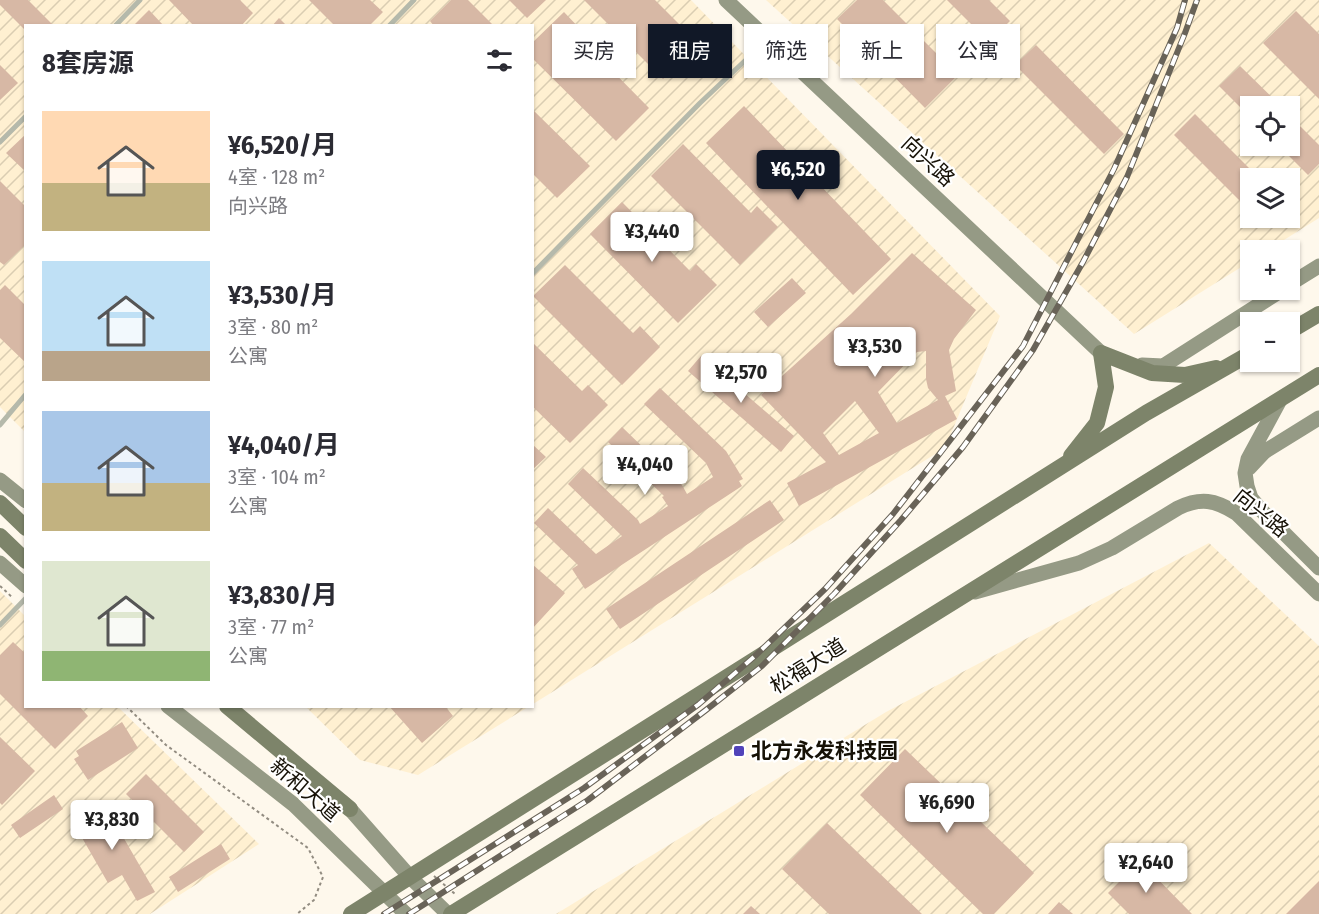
<!DOCTYPE html>
<html lang="zh">
<meta charset="utf-8">
<style>
body{margin:0;font-family:"Fira Sans Condensed","Noto Sans SC",sans-serif;background:#f2f2f3;color:#2b2b33;height:100vh;display:flex;flex-direction:column;font-size:22px;white-space:nowrap}
*{box-sizing:border-box;margin:0}
p{font-size:20px;color:#7c7c81}
.icon{flex:none;width:33px;height:33px;fill:none;stroke:currentColor;stroke-width:2;stroke-linecap:round;stroke-linejoin:round}
.map{position:relative;flex:1;overflow:hidden}
.sheet{position:absolute;left:24px;top:24px;width:510px;height:684px;display:flex;flex-direction:column;background:#fff;border-radius:0px;box-shadow:0 2px 4px #0004}
.sheet>*{flex:none}
.banner{position:absolute;left:552px;top:24px;width:570px;height:54px;display:flex;gap:12px}
.fabs{position:absolute;left:1240px;top:96px;display:grid;gap:12px}
.fabs a{display:grid;place-items:center;width:60px;height:60px;border-radius:0px;background:#fff;box-shadow:0 2px 4px #0004;font-size:30px}
.price{position:absolute;translate:-50% -51px;padding:0 14px;border-radius:6px;background:#fff;color:#222;font-size:20px;line-height:39px;filter:drop-shadow(0 2px 3px #0008)}
.price::after{content:'';position:absolute;left:50%;top:36px;width:18px;height:14px;margin-left:-9px;background:inherit;clip-path:polygon(0 0,100% 0,50% 100%)}
.price.active{background:#111827;color:#fff}
ul{padding:0;list-style:none}
li{display:flex;align-items:center;gap:18px;height:150px;padding:0 18px}
li span{display:grid;place-items:center;flex:none;width:168px;height:120px;border-radius:0px;color:#555}
li>.icon{margin-inline-start:auto}
span .icon{width:72px;height:72px;fill:#fffc;stroke-width:1}
li b{font-size:26px}
h2{display:flex;justify-content:space-between;align-items:center;height:72px;padding:0 18px;font-size:26px}
.tag{padding:0 21px;border-radius:0px;background:#fff;box-shadow:0 2px 4px #0004;font-size:21px;line-height:54px}
.tag.active{background:#111827;color:#fff}
.map>svg:first-child{display:block}
.industrial{fill:url(#industrial-furrows);fill-rule:evenodd}
.building{fill:#d7b8a5;fill-rule:evenodd}
.lines{fill:none;stroke-linecap:round;stroke-linejoin:round}
.path{stroke:#928c81;stroke-width:2;stroke-dasharray:3 3;stroke-linecap:butt}
.lane{stroke:#b5b9ab;stroke-width:5}
.secondary{stroke:#959a85;stroke-width:15}
.primary{stroke:#7d846a;stroke-width:16}
.rail-casing{stroke:#696358;stroke-width:6}
.rail{stroke:#fff;stroke-width:4;stroke-dasharray:11;stroke-linecap:butt}
.poi-dot{fill:#5143ba;stroke:#fff;stroke-width:2}
.labels{text-anchor:middle;dominant-baseline:central;stroke-width:4.5;stroke-linejoin:round;paint-order:stroke}
.street-label{font-size:21px;fill:#161106;stroke:#fff}
.poi-label{font-size:21px;font-weight:bold;fill:#161106;stroke:#fff;text-anchor:start}
</style>
<div class="map">
<svg width="1319" height="914" viewBox="0 0 1319 914">
<defs>
<pattern id="industrial-furrows" width="10" height="10" patternUnits="userSpaceOnUse" patternTransform="scale(1.5)"><rect width="10" height="10" fill="#fff0d1"/><path d="M-1 1l2-2M0 10L10 0M9 11l2-2" fill="none" stroke="#dacdb2"/></pattern>
</defs>
<rect width="100%" height="100%" fill="#fef8ec"/>
<path class="industrial" d="M0,0H691L1000,316L945,448L533,704L532,26H26L25,432L0,407Z
M766,0H1319V218L1268,250H1251V261L1134,334ZM1251,106H1290V146H1251ZM1251,178H1290V218H1251Z
M1209,543L1319,646V914H556L886,712Z
M0,591L25,616L26,706L118,707L259,844L150,914H0Z
M306,707H528L418,775L360,760Z"/>
<path class="building" d="M0,0H28L54,26H26V31L0,5Z
M169,0H240L253,13L241,26H194Z
M309,0H370L383,12L369,26H335Z
M451,0H468L494,26H434L430,21Z
M509,0H546L527,18Z
M584,0H655L699,44L663,79Z
M857,0H883L958,75L925,108L837,19Z
M947,0H989L1010,21L989,42Z
M149,10L164,26H133Z
M1296,11L1319,34V99L1263,43Z
M564,12L583,32L579,37L649,108L616,141L532,58V43Z
M279,18L287,26H272Z
M1036,45L1124,134L1104,154L1015,65Z
M0,65L18,83L0,100Z
M1240,66L1281,106H1251V118L1219,86Z
M744,106L891,259L853,295L706,143Z
M532,109L590,166L557,198L532,173Z
M1195,114L1259,178H1251V212L1174,135Z
M1290,116L1319,145V164L1308,175L1279,146H1290Z
M26,134V172L6,153Z
M683,144L751,213L757,206L778,227L740,265L651,176Z
M0,181L26,207V244L4,265L0,262Z
M622,202L690,271L696,264L717,285L678,323L590,234Z
M912,253L976,310L954,339L949,350L956,391L945,396L957,419L799,506L787,483L826,462L761,395L851,314ZM926,351V379L928,388L938,400L897,423L878,392L917,352ZM855,401L879,433L839,455L823,433Z
M565,265L633,333L640,326L660,347L622,385L533,296Z
M792,278L806,293L768,327L754,312Z
M5,285L26,306V363L0,338V290Z
M532,342L582,391L588,385L608,405L570,443L532,406Z
M701,356L794,436L781,452L688,371Z
M660,388L726,451L743,479L739,481L742,486L585,589L572,569L578,565L534,523L548,508L596,554L622,536L568,484L583,468L638,520L640,524L668,506L662,497L664,496L608,442L622,427L682,485L687,494L713,477L706,463L644,404Z
M532,444L546,457L532,470Z
M770,500L784,520L620,629L606,609Z
M532,564L565,593L532,629Z
M13,642L26,654V706H79L88,716L55,749L0,694V655Z
M389,706H445L453,716L422,743Z
M122,722L138,748L88,780L74,759L79,756L76,751Z
M0,737L35,771L2,805L0,803Z
M905,749L1034,873L994,914H983L860,795Z
M146,774L204,832L184,852L126,794Z
M54,795L63,809L20,838L11,825Z
M104,804L155,892L137,901L122,875L108,883L73,822Z
M827,823L922,914H829L782,869Z
M221,844L230,859L178,892L169,877Z
M1140,861L1192,914H1129L1108,893Z
M1319,881V914H1286Z
M1059,902L1073,914H1048Z
M751,906L760,914H743Z"/>
<g class="lines">
<path class="path" d="M0,586L13,598
M126,706L166,745L308,848L323,877L314,900L297,914
M434,876L455,894"/>
<path class="lane" d="M115,26L140,0
M389,26L414,0
M0,142L26,116
M532,274L700,103L767,40
M0,425L26,394
M0,625L26,598"/>
<path class="secondary" d="M726,0L1101,353
M1290,284L1319,266
M1142,365L1163,366L1282,290
M1280,400L1248,459L1245,473L1247,486L1251,498L1261,510L1319,568
M1249,468L1264,452L1319,418
M0,480L26,501
M0,563L26,586
M975,592L1079,563L1112,548L1178,508C1201,497 1215,500 1236,513L1319,594
M168,706L293,804L406,914
M341,801L350,809L410,877L448,914"/>
<path class="primary" d="M1290,331L1319,314
M1101,353L1152,373L1185,375L1216,368
M1071,456L1097,423L1106,387L1101,353
M0,503L26,528
M0,536L26,561
M227,706L350,809
M351,914L1146,413L1251,353
M451,914L1319,375"/>
<g class="rail-casing">
<path id="rail" d="M384,914L584,788L699,704L755,656L825,589L893,514L1023,346L1114,169L1177,28L1185,0
M409,914L588,800L706,710L762,666L834,594L901,520L963,447L1033,350L1083,262L1127,177L1185,33L1197,0"/>
</g>
<use href="#rail" class="rail"/>
</g>
<rect class="poi-dot" x="733" y="745" width="12" height="12" rx="3"/>
<g class="labels">
<g class="street-label">
<text transform="translate(928 161) rotate(43)">向兴路</text>
<text transform="translate(1261 513) rotate(39)">向兴路</text>
<text transform="translate(808 666) rotate(-32)">松福大道</text>
<text transform="translate(305 790) rotate(41)">新和大道</text>
</g>
<g class="poi-label">
<text x="751" y="751">北方永发科技园</text>
</g>
</g>
</svg>
<div class="fabs">
<a><svg class="icon" aria-label="locate" viewBox="0 0 24 24"><circle cx="12" cy="12" r="6"/><path d="M12 2v4M12 18v4M2 12h4M18 12h4"/></svg></a>
<a><svg class="icon" aria-label="layers" viewBox="0 0 24 24"><path d="M12 4l9 5-9 5-9-5zM3 14l9 5 9-5"/></svg></a>
<a>+</a>
<a>−</a>
</div>
<b class="price active" style="left:798px;top:201px">¥6,520</b>
<b class="price" style="left:652px;top:263px">¥3,440</b>
<b class="price" style="left:875px;top:378px">¥3,530</b>
<b class="price" style="left:741px;top:404px">¥2,570</b>
<b class="price" style="left:645px;top:496px">¥4,040</b>
<b class="price" style="left:947px;top:834px">¥6,690</b>
<b class="price" style="left:112px;top:851px">¥3,830</b>
<b class="price" style="left:1146px;top:894px">¥2,640</b>
<div class="banner">
<a class="tag">买房</a>
<a class="tag active">租房</a>
<a class="tag">筛选</a>
<a class="tag">新上</a>
<a class="tag">公寓</a>
</div>
<section class="sheet">
<h2>8套房源<svg class="icon" aria-label="filters" viewBox="0 0 24 24"><path d="M4 7h16M4 17h16"/><circle cx="9" cy="7" r="2"/><circle cx="15" cy="17" r="2"/></svg></h2>
<ul>
<li><span style="background:linear-gradient(#ffd9b3 60%,#c2b280 0)"><svg class="icon" aria-label="home" viewBox="0 0 24 24"><path d="M3 11l9-7 9 7M6 9v11h12V9"/></svg></span><div><b>¥6,520/月</b><p>4室 · 128 m²</p><p>向兴路</p></div></li>
<li><span style="background:linear-gradient(#bfe0f5 75%,#b9a48a 0)"><svg class="icon" aria-label="home" viewBox="0 0 24 24"><path d="M3 11l9-7 9 7M6 9v11h12V9"/></svg></span><div><b>¥3,530/月</b><p>3室 · 80 m²</p><p>公寓</p></div></li>
<li><span style="background:linear-gradient(#a9c7e8 60%,#c2b280 0)"><svg class="icon" aria-label="home" viewBox="0 0 24 24"><path d="M3 11l9-7 9 7M6 9v11h12V9"/></svg></span><div><b>¥4,040/月</b><p>3室 · 104 m²</p><p>公寓</p></div></li>
<li><span style="background:linear-gradient(#dfe7d0 75%,#8fb573 0)"><svg class="icon" aria-label="home" viewBox="0 0 24 24"><path d="M3 11l9-7 9 7M6 9v11h12V9"/></svg></span><div><b>¥3,830/月</b><p>3室 · 77 m²</p><p>公寓</p></div></li>
</ul>
</section>
</div>
